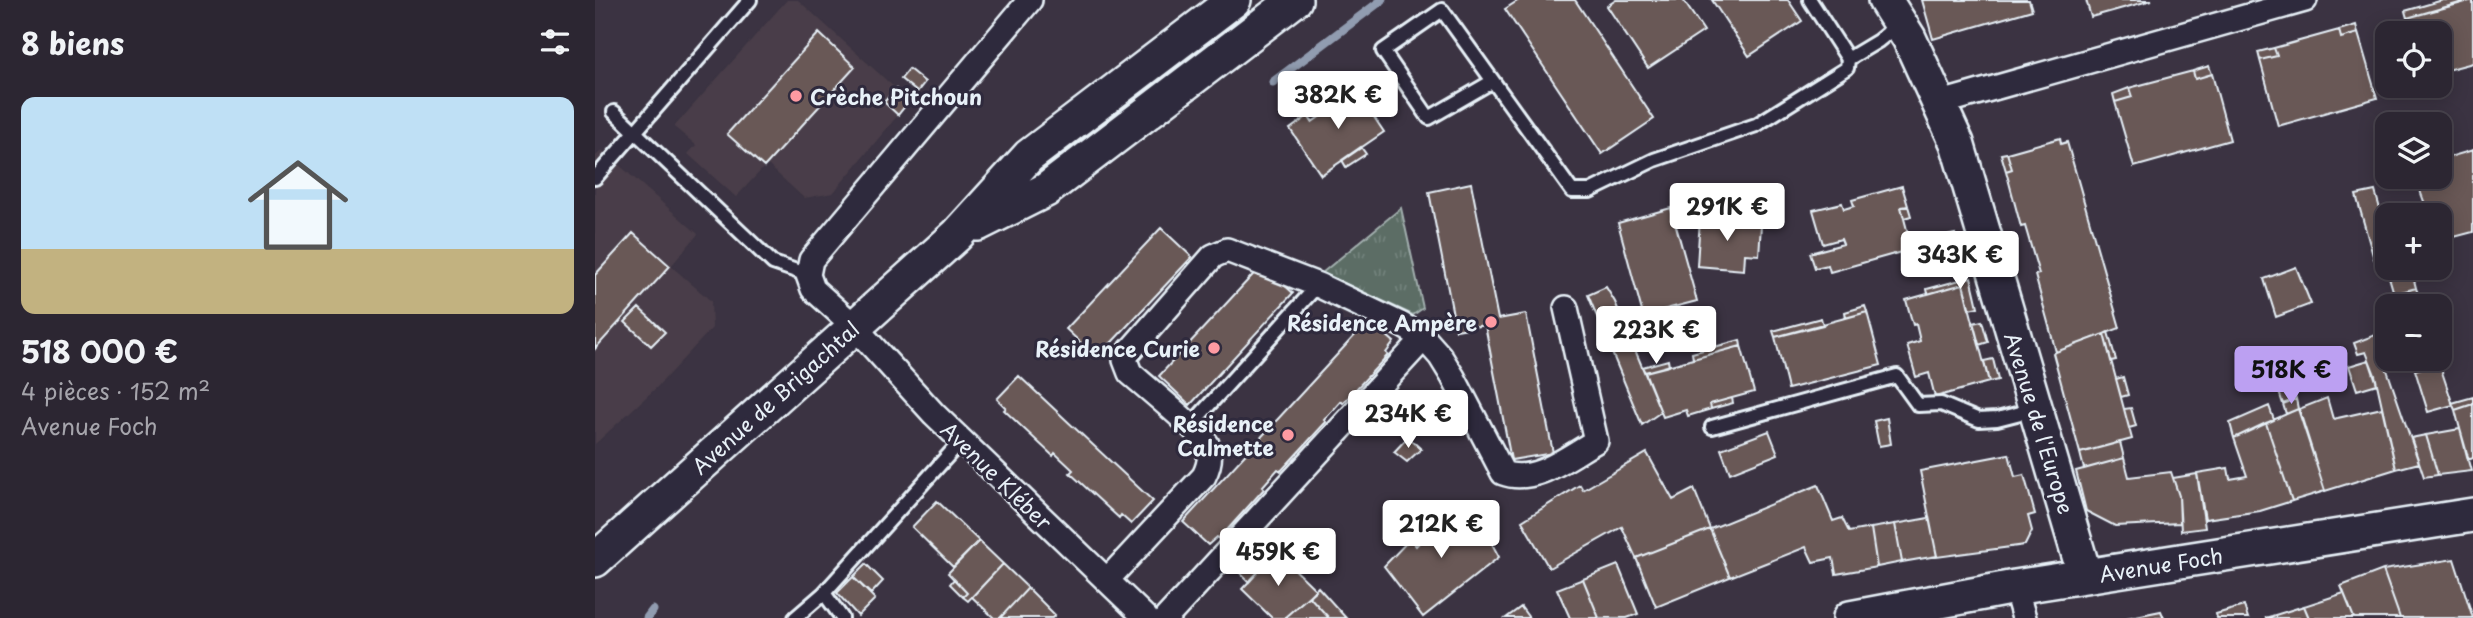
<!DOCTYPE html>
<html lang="fr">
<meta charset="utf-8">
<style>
body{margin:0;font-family:"Playpen Sans",sans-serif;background:#342e3a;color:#f1f3f6;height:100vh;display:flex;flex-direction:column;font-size:26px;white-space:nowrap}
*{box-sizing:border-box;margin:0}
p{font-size:23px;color:#a6a5ac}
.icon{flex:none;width:38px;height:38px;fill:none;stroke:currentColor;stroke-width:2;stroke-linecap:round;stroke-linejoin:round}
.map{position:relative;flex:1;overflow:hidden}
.panel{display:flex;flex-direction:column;background:#2c2632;width:595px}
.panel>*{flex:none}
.fabs{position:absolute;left:1780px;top:21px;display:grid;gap:14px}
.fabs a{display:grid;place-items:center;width:77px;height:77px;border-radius:14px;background:#2c2632;box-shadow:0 4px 18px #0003,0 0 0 2px #48434d;font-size:35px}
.price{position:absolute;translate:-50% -60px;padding:0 16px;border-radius:7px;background:#fff;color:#222;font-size:23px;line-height:46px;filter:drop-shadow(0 2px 4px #0008)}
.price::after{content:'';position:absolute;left:50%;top:42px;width:21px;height:16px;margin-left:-10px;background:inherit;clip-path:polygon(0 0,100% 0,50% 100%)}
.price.on{background:#bca0f2;color:#111}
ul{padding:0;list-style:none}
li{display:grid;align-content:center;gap:14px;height:371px;padding:0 21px}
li+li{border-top:2px solid #48434d}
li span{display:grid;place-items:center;height:217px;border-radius:14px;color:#555}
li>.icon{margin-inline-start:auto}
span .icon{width:126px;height:126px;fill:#fffc;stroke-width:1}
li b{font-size:30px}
h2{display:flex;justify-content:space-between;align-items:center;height:84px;padding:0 21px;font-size:30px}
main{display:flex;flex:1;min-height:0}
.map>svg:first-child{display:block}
.built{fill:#493e48}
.park{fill:url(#park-tufts);stroke:#a2afae;stroke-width:2}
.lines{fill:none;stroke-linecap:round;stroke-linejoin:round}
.stream{stroke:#919cb0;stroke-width:9}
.building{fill:#695857;stroke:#e8f1f8;stroke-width:2}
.lane-casing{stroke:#e8f1f8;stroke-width:18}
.street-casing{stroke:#e8f1f8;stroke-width:28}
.secondary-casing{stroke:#e8f1f8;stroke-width:38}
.lane{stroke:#2f2a3d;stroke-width:12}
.street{stroke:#2f2a3d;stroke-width:23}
.secondary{stroke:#2f2a3d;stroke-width:33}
.poi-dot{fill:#ff9aa2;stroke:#2f2a3d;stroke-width:2.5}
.labels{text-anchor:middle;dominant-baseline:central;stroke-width:6;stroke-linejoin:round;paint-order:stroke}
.poi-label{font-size:21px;font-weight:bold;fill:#e8f1f8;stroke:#2f2a3d;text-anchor:end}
.street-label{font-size:21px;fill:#e8f1f8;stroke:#2f2a3d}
</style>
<main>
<section class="panel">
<h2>8 biens<svg class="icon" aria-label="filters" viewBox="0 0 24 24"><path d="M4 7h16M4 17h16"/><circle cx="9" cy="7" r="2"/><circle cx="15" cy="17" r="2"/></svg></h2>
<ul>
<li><span style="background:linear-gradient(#bfe0f5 70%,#c2b280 0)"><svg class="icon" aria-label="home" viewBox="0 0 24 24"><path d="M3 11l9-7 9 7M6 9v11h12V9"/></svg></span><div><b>518 000 €</b><p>4 pièces · 152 m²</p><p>Avenue Foch</p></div></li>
</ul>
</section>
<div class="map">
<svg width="1878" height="618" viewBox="0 0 1878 618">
<defs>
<pattern id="park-tufts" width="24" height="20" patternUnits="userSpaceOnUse" patternTransform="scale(1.75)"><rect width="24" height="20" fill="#5b6d65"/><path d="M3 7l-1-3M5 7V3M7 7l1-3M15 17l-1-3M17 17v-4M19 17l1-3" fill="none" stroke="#73827c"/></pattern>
</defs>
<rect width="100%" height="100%" fill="#3b3342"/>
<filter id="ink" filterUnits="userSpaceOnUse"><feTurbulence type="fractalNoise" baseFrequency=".0143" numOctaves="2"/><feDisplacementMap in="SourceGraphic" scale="14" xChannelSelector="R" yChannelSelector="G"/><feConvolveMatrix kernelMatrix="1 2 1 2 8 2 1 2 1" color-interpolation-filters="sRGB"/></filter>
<g filter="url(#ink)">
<path class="built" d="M192,0H203L301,89L289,102L303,115L238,193L209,198L172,164L141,197L93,154L101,145L79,127Z
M7,150L103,234L76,266L116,301L117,328L62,387L0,444V157Z"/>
<path class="park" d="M806,208L828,308L818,315L727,273Z"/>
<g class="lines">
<path class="stream" d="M678,82L787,0
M52,618L58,610"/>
</g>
<path class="building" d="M924,0H980L1059,119L1007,154L910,9Z
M1021,0H1088L1109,31L1053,68L1012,6Z
M1117,0H1193L1207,21L1154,56Z
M1327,0H1434L1437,10L1338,39Z
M1491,0H1557L1496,17Z
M1848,0H1875L1812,18L1810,11Z
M1878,0V63L1844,72V33H1816L1812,18Z
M1761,25L1763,33L1746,38L1744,30Z
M1744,30L1746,38L1763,33L1782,98L1683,126L1665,60L1682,56L1679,48Z
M224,33L260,67L169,167L132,134Z
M1679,48L1682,56L1665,60L1663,52Z
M1614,66L1617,74L1600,79L1598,71Z
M314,69L330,82L322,92L306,79Z
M1598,71L1600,79L1617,74L1635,140L1539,167L1520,102L1537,97L1534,88Z
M758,86L789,132L726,175L695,129L713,116L717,122L742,105L738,100Z
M1534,88L1537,97L1520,102L1518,94Z
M301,89L314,101L303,115L289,102Z
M1465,138L1466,144L1472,142L1525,328L1461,352L1440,275L1444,274L1430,226L1426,227L1411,171L1417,169L1412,153Z
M766,147L771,154L751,167L747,160Z
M1878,150V232L1844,241V215H1834L1820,177H1844V160Z
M1412,153L1417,169L1411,171L1406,154Z
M876,183L903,319L931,314L958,453L916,460L890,325L861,330L834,192Z
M1307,186L1313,206L1306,207L1317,249L1235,272L1233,265L1220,268L1215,253L1248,244L1246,239L1228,244L1218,210L1247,203L1249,209L1259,206L1257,200Z
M1780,191L1787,216L1800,212L1801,215H1792V255L1779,259L1761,195Z
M1313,206L1316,216L1309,218L1306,207Z
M1076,208L1102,301L1048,315L1023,223Z
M1105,218L1141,220L1140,223L1166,225L1164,255L1150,254L1149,270L1102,266Z
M566,228L597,257L502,358L471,329Z
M38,233L75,266L0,349V275Z
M1360,234L1363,248L1355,251L1351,236Z
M1792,255V268H1816L1821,288L1799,294L1788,256Z
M667,265L698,293L595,405L564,376Z
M1701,267L1716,304L1681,317L1669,279Z
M1376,277L1383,307L1374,309L1368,284L1333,294L1332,289Z
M1368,284L1394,382L1340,397L1334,373L1321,377L1312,345L1325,341L1321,324L1318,325L1311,300Z
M1011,287L1020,302L1066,412L1047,425L993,295Z
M1821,288L1827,306H1800L1797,295Z
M1270,306L1272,312L1251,318L1250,312Z
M44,308L70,332L56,346L30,322Z
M1272,312L1286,365L1193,389L1180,337Z
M1226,318L1228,325L1180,337L1178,331Z
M774,320L799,342L791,353L793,355L748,403L746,401L729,420L731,422L686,471L683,469L667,487L669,489L624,539L622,537L613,545L588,522Z
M1387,321L1393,342L1384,345L1378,323Z
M1513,332L1521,360L1516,361L1509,334Z
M1509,334L1537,439L1485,453L1458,353Z
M1780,335L1824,463L1801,469L1780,375L1771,352L1763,354L1759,343Z
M1145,340L1146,346L1098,359L1097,353Z
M1146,346L1159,392L1115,404L1116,409L1093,416L1091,410L1068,417L1050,372Z
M1707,354L1711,366L1696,372L1691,360Z
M1398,359L1403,380L1394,382L1389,361Z
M1073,360L1074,366L1050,372L1047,367Z
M1774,360L1782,384L1762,390L1754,366Z
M1844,363L1858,405L1833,412L1820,370Z
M424,376L558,501L536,524L526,515L524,518L475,473L478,470L460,453L458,456L409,410L411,408L402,399Z
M1528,377L1533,395L1526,397L1521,379Z
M1695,380L1701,399L1688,404L1682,386Z
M1878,397V404L1860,410L1857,403Z
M1137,398L1138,403L1116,409L1115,404Z
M1732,398L1738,419L1787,408L1801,469L1730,491L1704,409Z
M1701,399L1703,409L1691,414L1688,404Z
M1878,404V458L1873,460L1860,410Z
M1674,406L1679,420L1639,438L1635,423Z
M1536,408L1541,426L1534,428L1529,409Z
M1703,409L1730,491L1697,501L1671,423Z
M1292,418L1296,444L1284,446L1279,421Z
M1671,423L1697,501L1665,511L1610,519L1602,473L1633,468L1635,479L1652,476L1639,438Z
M1865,429L1877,471L1843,475L1831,435Z
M1174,431L1183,454L1135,473L1126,449Z
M1831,435L1843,475L1829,477L1816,438Z
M813,437L826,449L812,462L799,452Z
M1525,442L1529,458L1489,469L1485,453Z
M1052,453L1078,500L1099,489L1115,529L1041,558L1027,527L954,568L927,521L985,485L988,490Z
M1414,454L1420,477L1429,475L1440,514L1433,516L1437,531L1430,545L1342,557L1325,471Z
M1529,458L1534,477L1576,472L1584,496L1585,523L1520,526L1491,511L1481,471Z
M1602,474L1610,528L1586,531L1584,496L1578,478Z
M1223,485L1238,521L1247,518L1254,532L1276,528L1282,567L1241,574L1238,558L1218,562L1211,547L1135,577L1115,529Z
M342,501L384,541L358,567L317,527Z
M857,502L875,515L872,518L890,540L894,538L904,557L828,617L789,566L815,539L821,546Z
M1334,518L1342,556L1307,562L1300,524Z
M830,524L835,531L821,546L815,539Z
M1300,524L1307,562L1282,567L1276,528Z
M1115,529L1135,577L1061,607L1041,558Z
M384,541L408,564L373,601L368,597L372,593L353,573Z
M662,542L677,557L654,582L639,567Z
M682,552L721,590L689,618H677L647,589Z
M1859,559L1878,618H1805L1788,570Z
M271,564L288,581L276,594L258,577Z
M408,564L433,588L405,618H399L377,597Z
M1023,565L1043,614L1032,618H1004L988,579Z
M1788,570L1805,618H1759L1746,586Z
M258,577L280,599L263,616L242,593Z
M359,579L372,593L368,597L355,584Z
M988,579L1004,618H975L962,589Z
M723,587L751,618H734L714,596Z
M433,588L460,615L457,618H405Z
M1749,593L1759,618H1714L1709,606Z
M714,596L734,618H689Z
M1649,606L1653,618H1622L1621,614Z
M1709,606L1714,618H1670L1677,616Z
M926,607L934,618H911Z
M1566,611L1569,618H1531Z"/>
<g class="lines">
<g class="lane-casing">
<path id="lane" d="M1215,0L1253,59
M898,81L834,118L788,51L847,10L977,191H995L1059,160L1161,125L1252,68L1253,59L1283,41L1305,23
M19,112L178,263L213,275
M0,178L155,0
M594,427L723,285
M1117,427L1302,376L1323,405L1346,404L1384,420L1402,419L1441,409
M200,618L229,593
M247,618L229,593L367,440"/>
</g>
<g class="street-casing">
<path id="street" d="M435,0L216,260L213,275L218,289L259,326L339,414L551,618
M1346,103L1710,0
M512,580L609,476C614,466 617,455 612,444C605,431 550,386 535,373L530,360L533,353L618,256L632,250L723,285L807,325L829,338L845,356L858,377L908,473C940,485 974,456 1001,441L971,308
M1420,587L1429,618
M571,618L829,338"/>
</g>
<g class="secondary-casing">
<path id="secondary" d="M1290,0L1314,38L1362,143L1490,576
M383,224L451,190L700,0
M0,560L362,235L434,156L639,0
M1255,618L1420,587L1878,515"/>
</g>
<use href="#lane" class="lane"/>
<use href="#street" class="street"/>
<use href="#secondary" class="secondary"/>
</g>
</g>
<g class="poi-dot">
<circle cx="201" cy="96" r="7"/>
<circle cx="896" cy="322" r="7"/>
<circle cx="619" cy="348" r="7"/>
<circle cx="693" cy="435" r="7"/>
</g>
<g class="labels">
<g class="poi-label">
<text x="215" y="96" text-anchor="start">Crèche Pitchoun</text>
<text x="882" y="322">Résidence Ampère</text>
<text x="605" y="348">Résidence Curie</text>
<text x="679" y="423">Résidence<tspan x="679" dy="24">Calmette</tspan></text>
</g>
<g class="street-label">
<text transform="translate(180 397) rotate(-42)">Avenue de Brigachtal</text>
<text transform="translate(1445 423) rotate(73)">Avenue de l'Europe</text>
<text transform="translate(402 475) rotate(44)">Avenue Kléber</text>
<text transform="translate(1566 564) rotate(-9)">Avenue Foch</text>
</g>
</g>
</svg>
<div class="fabs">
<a><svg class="icon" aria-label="locate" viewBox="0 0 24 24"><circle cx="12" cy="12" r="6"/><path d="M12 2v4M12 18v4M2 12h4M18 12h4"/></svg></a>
<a><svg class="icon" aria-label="layers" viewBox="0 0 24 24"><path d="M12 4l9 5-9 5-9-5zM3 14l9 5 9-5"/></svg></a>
<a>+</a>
<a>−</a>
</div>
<b class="price" style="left:743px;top:131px">382K €</b>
<b class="price" style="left:1132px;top:243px">291K €</b>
<b class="price" style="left:1365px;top:291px">343K €</b>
<b class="price" style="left:1061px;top:366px">223K €</b>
<b class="price on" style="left:1696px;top:406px">518K €</b>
<b class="price" style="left:813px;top:450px">234K €</b>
<b class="price" style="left:846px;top:560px">212K €</b>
<b class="price" style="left:683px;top:588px">459K €</b>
</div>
</main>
